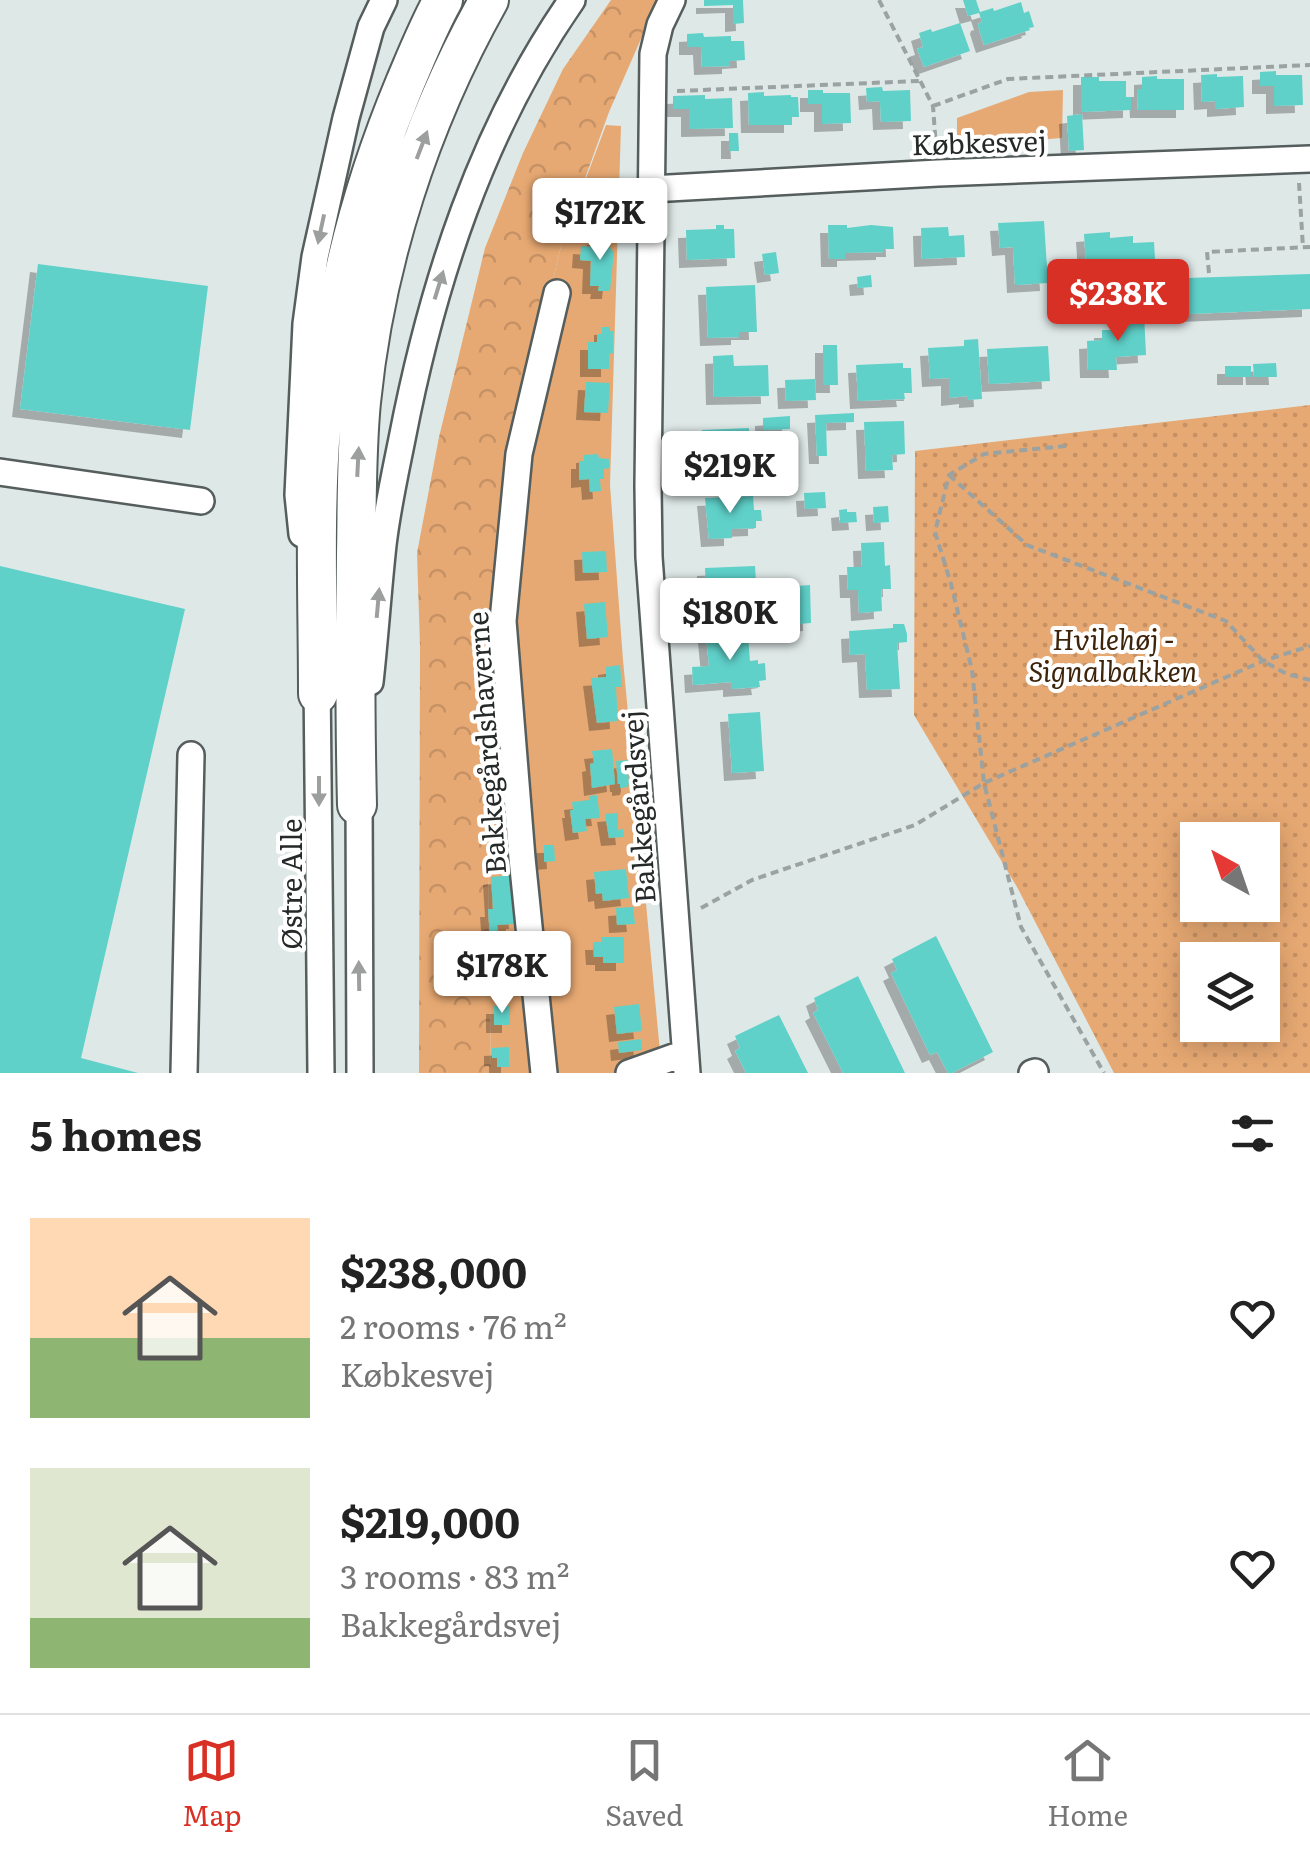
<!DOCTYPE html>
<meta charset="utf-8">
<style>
body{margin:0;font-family:Literata,serif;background:#f2f2f2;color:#222;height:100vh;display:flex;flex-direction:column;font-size:38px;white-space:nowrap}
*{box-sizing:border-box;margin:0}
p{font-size:32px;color:#767676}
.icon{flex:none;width:55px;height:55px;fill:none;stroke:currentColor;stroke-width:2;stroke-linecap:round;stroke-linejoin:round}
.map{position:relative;height:1073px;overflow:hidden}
.drawer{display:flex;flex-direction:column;background:#fff;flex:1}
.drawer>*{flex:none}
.needle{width:65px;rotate:320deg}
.fabs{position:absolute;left:1180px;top:822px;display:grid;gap:20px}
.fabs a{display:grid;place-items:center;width:100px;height:100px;border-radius:0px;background:#fff;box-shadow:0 5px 25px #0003;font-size:50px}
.price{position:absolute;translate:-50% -85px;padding:0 22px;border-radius:10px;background:#fff;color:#222;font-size:32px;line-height:65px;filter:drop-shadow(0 2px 5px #0008)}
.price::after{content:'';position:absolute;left:50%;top:60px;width:30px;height:22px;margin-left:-15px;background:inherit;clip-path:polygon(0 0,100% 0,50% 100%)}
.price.on{background:#d93025;color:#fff}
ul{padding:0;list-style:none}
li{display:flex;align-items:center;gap:30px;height:250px;padding:0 30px}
li span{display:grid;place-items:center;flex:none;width:280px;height:200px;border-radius:0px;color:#555}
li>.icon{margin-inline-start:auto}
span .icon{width:120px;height:120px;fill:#fffc;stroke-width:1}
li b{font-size:42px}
h2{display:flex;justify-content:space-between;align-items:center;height:120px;padding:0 30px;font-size:42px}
.tabs{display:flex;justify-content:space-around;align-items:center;height:140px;border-top:2px solid #e0e0e0;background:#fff;font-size:28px;color:#767676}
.tabs a{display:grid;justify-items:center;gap:5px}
.tabs .on{color:#d93025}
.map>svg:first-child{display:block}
.green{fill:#e7a973}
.forest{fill:url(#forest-crowns)}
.park{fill:url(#park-dots);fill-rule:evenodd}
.building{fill:#5fd1c9;filter:url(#shadow)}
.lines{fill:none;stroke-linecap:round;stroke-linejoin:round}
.minor-casing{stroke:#555e5d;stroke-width:30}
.highway-casing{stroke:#555e5d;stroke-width:42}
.path{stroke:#9ba2a2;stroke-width:4;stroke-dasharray:8 5;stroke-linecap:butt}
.minor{stroke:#fff;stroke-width:25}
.highway{stroke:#fff;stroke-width:38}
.oneway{fill:#9d9f9f}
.labels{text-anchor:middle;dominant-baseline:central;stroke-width:8;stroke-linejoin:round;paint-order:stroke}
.street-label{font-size:28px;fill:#262929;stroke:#fff}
.park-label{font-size:28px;font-style:italic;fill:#3d240b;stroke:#fff}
</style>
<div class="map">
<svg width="1310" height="1073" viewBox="0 0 1310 1073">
<defs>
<pattern id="forest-crowns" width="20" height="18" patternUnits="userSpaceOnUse" patternTransform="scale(2.5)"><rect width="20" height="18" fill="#e7a973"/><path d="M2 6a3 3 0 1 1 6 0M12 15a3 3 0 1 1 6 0" fill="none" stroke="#c69164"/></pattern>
<pattern id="park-dots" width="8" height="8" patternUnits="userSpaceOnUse" patternTransform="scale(2.5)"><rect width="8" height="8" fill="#e7a973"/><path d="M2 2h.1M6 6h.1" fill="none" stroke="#c69164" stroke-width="1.8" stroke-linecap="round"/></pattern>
<filter id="shadow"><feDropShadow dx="-8" dy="8" stdDeviation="0" flood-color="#0004"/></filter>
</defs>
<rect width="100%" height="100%" fill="#dee8e7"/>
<path class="green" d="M1063,90L1062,138L957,146V118L1029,92Z
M606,125L621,126L610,485L623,660L662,1073H491L485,659L508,467L562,242Z"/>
<path class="forest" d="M611,0H658L609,112L562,242L508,467L485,659L491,1073H419L420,646L417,553L439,437L485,248L523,153L563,69Z"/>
<path class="park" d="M1310,405V1073H1114L1017,887L914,715L915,451ZM1198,840H1262V905H1198ZM1198,960H1262V1025H1198Z"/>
<path class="building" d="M704,0H743L744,23L733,24V5L704,6Z
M963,0H976L980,12L993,8L994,11L1021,2L1024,13L1029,11L1034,27L1029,28L1030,30L984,45L978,26L979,23L982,22L979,13L968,16Z
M960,23L970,51L924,67L917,49L923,47L919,33L931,29L932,32Z
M703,33L704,37L731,36V41H744L745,60L730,61V66L702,67L701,47H687V34Z
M1276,71V75H1302L1303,105L1274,106V86H1260V72Z
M1217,74V77L1243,76L1244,107L1215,109V101L1202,102L1201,75Z
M1157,76V79H1184V110H1138L1137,89H1142V77Z
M1081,77H1099V81H1126V97H1131V110L1081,112Z
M882,87L883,91L910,90L911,121L881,122L880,101L867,102L866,88Z
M808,90H823V93H850L851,123L822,124V104H808Z
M764,92V96L791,95V97H798L799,117H792V125H749L748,93Z
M705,95V99L732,98L733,128L689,129V109H673V96Z
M1082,114L1084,150L1069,151L1067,116Z
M729,133H738L739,151H729Z
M1044,221L1048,283L1015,285L1013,247L1000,248L998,223Z
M716,225H724V229H734L735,258L687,260L686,230L716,229Z
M828,225H847V228L871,225L893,227L894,249H884V252L845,253V259H829Z
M948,227L949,236L964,235L965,257L922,259L921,228Z
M1110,232V238L1133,236V243L1154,242L1156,277L1145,278V270L1123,273V266L1100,269L1099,262L1086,263L1084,234Z
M595,237L611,238L610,247L612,251H614L610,291H598L599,286H590L591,261L580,260L581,246L594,247Z
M776,252L779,273L765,275L762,254Z
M38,264L208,286L190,430L20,409Z
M1310,274V309L1188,314L1186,278Z
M871,275L872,287L858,288L857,277Z
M755,285L757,332H739V337L708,338L706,287Z
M1131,313H1144L1146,355L1116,357L1117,370H1088L1087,341L1102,340V330H1115L1114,325L1131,324Z
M602,327H610V331H613V353L609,354V369H588V342H597V334H602Z
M978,339L982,399L967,400V396L949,398V378L930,379L928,348L964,346V340Z
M823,345H837L838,385H823Z
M1048,346L1050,381L989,384L987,349Z
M733,355L734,366L768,365L769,396L714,397L713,356Z
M903,363V368H911L912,393H904L905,399L858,401L856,365Z
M1276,363L1277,377H1254L1253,364Z
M1225,366H1251V377H1225Z
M815,379L816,400L786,401L785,380Z
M586,382L610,383L608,413L584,412Z
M854,413V422L826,423L827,456H817L815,415Z
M790,416V429L763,430V418Z
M904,421L905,454L892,455L893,470L866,471L864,422Z
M749,428L750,454L728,455L729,464L707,466V457H704L702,430Z
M598,454L599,458L609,459V468L604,469V479H600L601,491L590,492L589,479L579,480V461H584V455Z
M825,492L826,508L805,509L804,493Z
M753,496L754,510H761L762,521H756V528L732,529V538L709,539L705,498Z
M888,506L889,522L874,523L873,507Z
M847,509V512H856L857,522L840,523L839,510Z
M884,542L885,566L890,565L891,589H881L882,611L859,613L858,590H848L847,567H862L861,543Z
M606,551L607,572L583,573L582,552Z
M0,566L185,609L81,1058L138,1073H0Z
M755,566L757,598L736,599V614L707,615L705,568Z
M810,585L811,623L799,624L797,586Z
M605,602L608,637L587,639L584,604Z
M893,624H904L907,634V642L897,643L900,689L867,690L865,654L850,655L849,631L893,628Z
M739,633V637L748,636L750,661L758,660V664L765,663L766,680L759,681L760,687L731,689V682L693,685L692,667L709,666L706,635Z
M620,665L622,687H616L618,721L597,723L591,678L606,677V667Z
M760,712L764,771L732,773L728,714Z
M612,749L615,784L592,788L590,764L594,763L592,751Z
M627,760L629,783L628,787L620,788V784H618L616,761Z
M597,795L600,818L585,819L587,831L573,833L570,810H573L572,802L589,800V796Z
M618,813V830L623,829L624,837L609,838L605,814Z
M544,845H554L555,861L544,862Z
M626,869L629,898L603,901L602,893L596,894L594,872Z
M513,875L517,921H514V924L497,925L498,936H490L488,909H493L491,877Z
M633,907L635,924L617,925L616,908Z
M936,936L993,1052L952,1073H948L937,1052L930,1055L891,973L897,970L892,959Z
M601,937H624V963H603V957H594L593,942H601Z
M858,976L905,1073H843L813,1013L818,1010L814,998Z
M639,1004L642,1031L617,1034L614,1007Z
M494,1006H510V1025H494Z
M779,1015L808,1073H746L735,1051L740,1048L735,1036Z
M641,1039L642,1050L619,1053L618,1042Z
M509,1047V1067H497V1058H492V1048Z"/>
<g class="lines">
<g class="minor-casing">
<path id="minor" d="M672,0L660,25L653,54L648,486L649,557L687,1073
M651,189L938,173L1310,159
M0,472L201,501
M302,534L298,495L306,324L315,257L346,118L371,27L384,0
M317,679L321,1073
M370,682C375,637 378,591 383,545C387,510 395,474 402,439C432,284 481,131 572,0
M359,792L360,1073
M184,1073L191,755
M544,1073L522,858L503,621L519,454L557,293
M629,1073L685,1053
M1032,1073L1035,1072"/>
</g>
<g class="highway-casing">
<path id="highway" d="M318,694C318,606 314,516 321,428C330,309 359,193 405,83C417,55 428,27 443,0
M357,805C355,721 355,638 356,554C357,504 356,453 361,402C375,262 420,123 489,0"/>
</g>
<path class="path" d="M879,0L933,106L936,148
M677,91L919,81
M933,106L1008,79L1310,65
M1299,183L1303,248
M1209,273L1207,252L1310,247
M1066,446L984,454L949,475L935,532L951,584L972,670L984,783L1021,927L1104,1073
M949,475L1027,545L1226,621L1263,661L1287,674L1310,680
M701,908L752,880L915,825L984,783L1263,661L1310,646"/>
<use href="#minor" class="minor"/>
<use href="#highway" class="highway"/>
</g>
<defs><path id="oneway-solid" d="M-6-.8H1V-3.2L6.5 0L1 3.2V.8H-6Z" transform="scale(2.5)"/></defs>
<g class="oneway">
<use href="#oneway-solid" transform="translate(422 145) rotate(-69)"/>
<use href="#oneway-solid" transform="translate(321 229) rotate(102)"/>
<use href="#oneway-solid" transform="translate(439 285) rotate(-73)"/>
<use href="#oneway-solid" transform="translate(358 462) rotate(-87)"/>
<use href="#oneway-solid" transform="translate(378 603) rotate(-85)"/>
<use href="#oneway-solid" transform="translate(319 791) rotate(90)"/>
<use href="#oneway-solid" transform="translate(359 976) rotate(-91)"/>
</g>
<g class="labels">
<g class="street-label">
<text transform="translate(979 141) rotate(-2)">Købkesvej</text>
<text transform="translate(485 743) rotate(-94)">Bakkegårdshaverne</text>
<text transform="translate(637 807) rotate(-94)">Bakkegårdsvej</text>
<text transform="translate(290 884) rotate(-90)">Østre Alle</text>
</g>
<g class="park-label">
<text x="1113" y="638">Hvilehøj -<tspan x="1113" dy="32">Signalbakken</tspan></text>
</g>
</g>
</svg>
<div class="fabs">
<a><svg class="needle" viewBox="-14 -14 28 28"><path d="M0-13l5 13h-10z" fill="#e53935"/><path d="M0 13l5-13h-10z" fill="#767676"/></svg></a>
<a><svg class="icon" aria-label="layers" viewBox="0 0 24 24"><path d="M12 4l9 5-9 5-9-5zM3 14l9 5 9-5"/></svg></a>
</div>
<b class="price" style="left:600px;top:263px">$172K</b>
<b class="price on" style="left:1118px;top:344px">$238K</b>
<b class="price" style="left:730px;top:516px">$219K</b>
<b class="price" style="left:730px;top:663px">$180K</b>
<b class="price" style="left:502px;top:1016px">$178K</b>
</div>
<section class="drawer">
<h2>5 homes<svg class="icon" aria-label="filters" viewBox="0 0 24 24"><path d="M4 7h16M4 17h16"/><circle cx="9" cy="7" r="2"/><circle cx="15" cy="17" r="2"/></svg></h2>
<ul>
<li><span style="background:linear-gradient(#ffd9b3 60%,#8fb573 0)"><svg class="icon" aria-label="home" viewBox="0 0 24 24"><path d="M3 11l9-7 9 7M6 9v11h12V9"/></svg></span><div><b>$238,000</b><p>2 rooms · 76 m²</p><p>Købkesvej</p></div><svg class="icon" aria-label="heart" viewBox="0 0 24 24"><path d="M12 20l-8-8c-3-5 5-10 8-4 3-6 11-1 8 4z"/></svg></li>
<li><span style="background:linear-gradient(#dfe7d0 75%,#8fb573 0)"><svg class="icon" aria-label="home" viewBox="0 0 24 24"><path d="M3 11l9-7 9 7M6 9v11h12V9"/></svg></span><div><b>$219,000</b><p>3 rooms · 83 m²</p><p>Bakkegårdsvej</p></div><svg class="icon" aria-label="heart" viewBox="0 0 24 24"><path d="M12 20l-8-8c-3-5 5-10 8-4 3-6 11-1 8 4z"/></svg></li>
</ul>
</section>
<nav class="tabs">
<a class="on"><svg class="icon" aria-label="map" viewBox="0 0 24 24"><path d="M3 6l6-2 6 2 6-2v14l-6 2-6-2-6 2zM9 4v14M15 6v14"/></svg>Map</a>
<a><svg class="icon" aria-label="saved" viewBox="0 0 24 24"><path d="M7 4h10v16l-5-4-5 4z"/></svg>Saved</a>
<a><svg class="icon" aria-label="home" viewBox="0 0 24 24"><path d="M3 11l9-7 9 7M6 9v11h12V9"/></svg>Home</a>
</nav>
